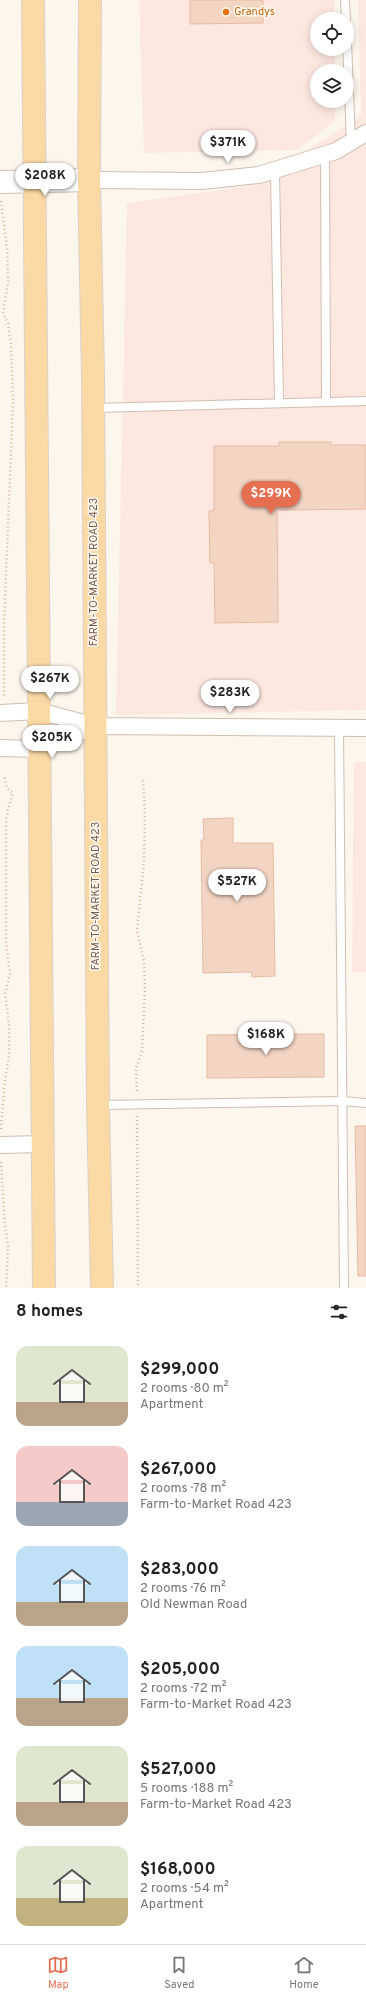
<!DOCTYPE html>
<meta charset="utf-8">
<style>
body{margin:0;font-family:Overpass,sans-serif;background:#f6f6f6;color:#222;height:100vh;display:flex;flex-direction:column;font-size:15px;white-space:nowrap}
*{box-sizing:border-box;margin:0}
p{font-size:13px;color:#767676}
.icon{flex:none;width:22px;height:22px;fill:none;stroke:currentColor;stroke-width:2;stroke-linecap:round;stroke-linejoin:round}
.map{position:relative;height:1288px;overflow:hidden}
.drawer{display:flex;flex-direction:column;background:#fff;flex:1}
.drawer>*{flex:none}
.tools{position:absolute;left:310px;top:12px;display:grid;gap:8px}
.tools a{display:grid;place-items:center;width:44px;height:44px;border-radius:50%;background:#fff;box-shadow:0 2px 10px #0003;font-size:20px}
.price{position:absolute;translate:-50% -34px;padding:0 9px;border-radius:14px;background:#fff;color:#222;font-size:13px;line-height:26px;filter:drop-shadow(0 1px 2px #0008)}
.price::after{content:'';position:absolute;left:50%;top:24px;width:12px;height:9px;margin-left:-6px;background:inherit;clip-path:polygon(0 0,100% 0,50% 100%)}
.price.on{background:#e76f51;color:#fff}
ul{padding:0;list-style:none}
li{display:flex;align-items:center;gap:12px;height:100px;padding:0 16px}
li span{display:grid;place-items:center;flex:none;width:112px;height:80px;border-radius:12px;color:#555}
li>.icon{margin-inline-start:auto}
span .icon{width:48px;height:48px;fill:#fffc;stroke-width:1}
li b{font-size:17px}
h2{display:flex;justify-content:space-between;align-items:center;height:48px;padding:0 16px;font-size:17px}
.tabs{display:flex;justify-content:space-around;align-items:center;height:56px;border-top:1px solid #e0e0e0;background:#fff;font-size:11px;color:#767676}
.tabs a{display:grid;justify-items:center;gap:2px}
.tabs .on{color:#e76f51}
.map>svg:first-child{display:block}
.commercial{fill:#fde8e0}
.building{fill:#f3d5c3;stroke:#e6bba3}
.lines{fill:none;stroke-linecap:round;stroke-linejoin:round}
.lane-casing{stroke:#d1beb0;stroke-width:10}
.street-casing{stroke:#d1beb0;stroke-width:18}
.secondary-casing{stroke:#d6c0b0;stroke-width:24}
.primary-casing{stroke:#dad1cd;stroke-width:24}
.path{stroke:#d9b8a5;stroke-width:2.5;stroke-dasharray:1 3;stroke-linecap:butt}
.lane{stroke:#fff;stroke-width:8}
.street{stroke:#fff;stroke-width:16}
.secondary{stroke:#fff;stroke-width:22}
.primary{stroke:#fbd9a5;stroke-width:22}
.food-dot{fill:#e8710a;stroke:#fffaf3;stroke-width:1.5}
.labels{text-anchor:middle;dominant-baseline:central;stroke-width:3;stroke-linejoin:round;paint-order:stroke}
.food-label{font-size:11px;fill:#c56008;stroke:#fffaf3;text-anchor:start}
.street-label{font-size:11px;fill:#7a5c4d;stroke:#fffaf3}
</style>
<div class="map">
<svg width="366" height="1288" viewBox="0 0 366 1288">
<rect width="100%" height="100%" fill="#fdf6ec"/>
<path class="commercial" d="M139,0H334V19H317V49H334L335,71H317V101H335V121L296,150L144,153Z
M358,0H366V710L116,715L127,203L249,186L361,116Z
M354,762H366V972H352Z"/>
<path class="building" d="M190,0H263V23L190,24Z
M279,442H331V445H366V509L277,510L278,622L215,623L214,563H210L209,511L214,510V446H279Z
M233,818V843H273L275,976L252,977V972L203,973L201,840H204L203,819Z
M324,1034V1077L207,1078V1035Z
M355,1126H366V1276H358Z"/>
<g class="lines">
<g class="lane-casing">
<path id="lane" d="M345,0L346,19
M347,42L351,142
M325,154L326,401
M275,170L279,403
M95,408L366,401
M339,729L344,1288
M99,1105L342,1101L366,1103"/>
</g>
<g class="street-casing">
<path id="street" d="M89,180L202,181L259,175L336,151L366,133
M0,713L39,711L95,726L366,728
M0,748L39,749L95,726
M0,1145L42,1144"/>
</g>
<g class="secondary-casing">
<path id="secondary" d="M0,182L89,180"/>
</g>
<g class="primary-casing">
<path id="primary" d="M33,0L44,1288
M90,0L89,180L93,376L98,1105L102,1288"/>
</g>
<path class="path" d="M1,201L7,248L8,281L3,314L8,323L11,343L13,402L4,625V696
M137,1091L136,1069L142,1051L145,988L144,961L137,931L144,861L145,813L143,780
M137,1116L138,1288
M1,1129L5,1080L9,1056V1023L5,994L10,974L6,943V822L8,809L13,793L7,788L4,775
M1,1162L5,1227L8,1246L6,1288"/>
<use href="#lane" class="lane"/>
<use href="#street" class="street"/>
<use href="#secondary" class="secondary"/>
<use href="#primary" class="primary"/>
</g>
<circle class="food-dot" cx="226" cy="12" r="4"/>
<g class="labels">
<g class="food-label">
<text x="234" y="12">Grandys</text>
</g>
<g class="street-label">
<text transform="translate(94 572) rotate(-90)">FARM-TO-MARKET ROAD 423</text>
<text transform="translate(96 896) rotate(-90)">FARM-TO-MARKET ROAD 423</text>
</g>
</g>
</svg>
<div class="tools">
<a><svg class="icon" aria-label="locate" viewBox="0 0 24 24"><circle cx="12" cy="12" r="6"/><path d="M12 2v4M12 18v4M2 12h4M18 12h4"/></svg></a>
<a><svg class="icon" aria-label="layers" viewBox="0 0 24 24"><path d="M12 4l9 5-9 5-9-5zM3 14l9 5 9-5"/></svg></a>
</div>
<b class="price" style="left:228px;top:164px">$371K</b>
<b class="price" style="left:45px;top:197px">$208K</b>
<b class="price on" style="left:271px;top:515px">$299K</b>
<b class="price" style="left:50px;top:700px">$267K</b>
<b class="price" style="left:230px;top:714px">$283K</b>
<b class="price" style="left:52px;top:759px">$205K</b>
<b class="price" style="left:237px;top:903px">$527K</b>
<b class="price" style="left:266px;top:1056px">$168K</b>
</div>
<section class="drawer">
<h2>8 homes<svg class="icon" aria-label="filters" viewBox="0 0 24 24"><path d="M4 7h16M4 17h16"/><circle cx="9" cy="7" r="2"/><circle cx="15" cy="17" r="2"/></svg></h2>
<ul>
<li><span style="background:linear-gradient(#dfe7d0 70%,#b9a48a 0)"><svg class="icon" aria-label="home" viewBox="0 0 24 24"><path d="M3 11l9-7 9 7M6 9v11h12V9"/></svg></span><div><b>$299,000</b><p>2 rooms · 80 m²</p><p>Apartment</p></div></li>
<li><span style="background:linear-gradient(#f6c9c9 70%,#9aa5b1 0)"><svg class="icon" aria-label="home" viewBox="0 0 24 24"><path d="M3 11l9-7 9 7M6 9v11h12V9"/></svg></span><div><b>$267,000</b><p>2 rooms · 78 m²</p><p>Farm-to-Market Road 423</p></div></li>
<li><span style="background:linear-gradient(#bfe0f5 70%,#b9a48a 0)"><svg class="icon" aria-label="home" viewBox="0 0 24 24"><path d="M3 11l9-7 9 7M6 9v11h12V9"/></svg></span><div><b>$283,000</b><p>2 rooms · 76 m²</p><p>Old Newman Road</p></div></li>
<li><span style="background:linear-gradient(#bfe0f5 65%,#b9a48a 0)"><svg class="icon" aria-label="home" viewBox="0 0 24 24"><path d="M3 11l9-7 9 7M6 9v11h12V9"/></svg></span><div><b>$205,000</b><p>2 rooms · 72 m²</p><p>Farm-to-Market Road 423</p></div></li>
<li><span style="background:linear-gradient(#dfe7d0 70%,#b9a48a 0)"><svg class="icon" aria-label="home" viewBox="0 0 24 24"><path d="M3 11l9-7 9 7M6 9v11h12V9"/></svg></span><div><b>$527,000</b><p>5 rooms · 188 m²</p><p>Farm-to-Market Road 423</p></div></li>
<li><span style="background:linear-gradient(#dfe7d0 65%,#c2b280 0)"><svg class="icon" aria-label="home" viewBox="0 0 24 24"><path d="M3 11l9-7 9 7M6 9v11h12V9"/></svg></span><div><b>$168,000</b><p>2 rooms · 54 m²</p><p>Apartment</p></div></li>
</ul>
</section>
<nav class="tabs">
<a class="on"><svg class="icon" aria-label="map" viewBox="0 0 24 24"><path d="M3 6l6-2 6 2 6-2v14l-6 2-6-2-6 2zM9 4v14M15 6v14"/></svg>Map</a>
<a><svg class="icon" aria-label="saved" viewBox="0 0 24 24"><path d="M7 4h10v16l-5-4-5 4z"/></svg>Saved</a>
<a><svg class="icon" aria-label="home" viewBox="0 0 24 24"><path d="M3 11l9-7 9 7M6 9v11h12V9"/></svg>Home</a>
</nav>
